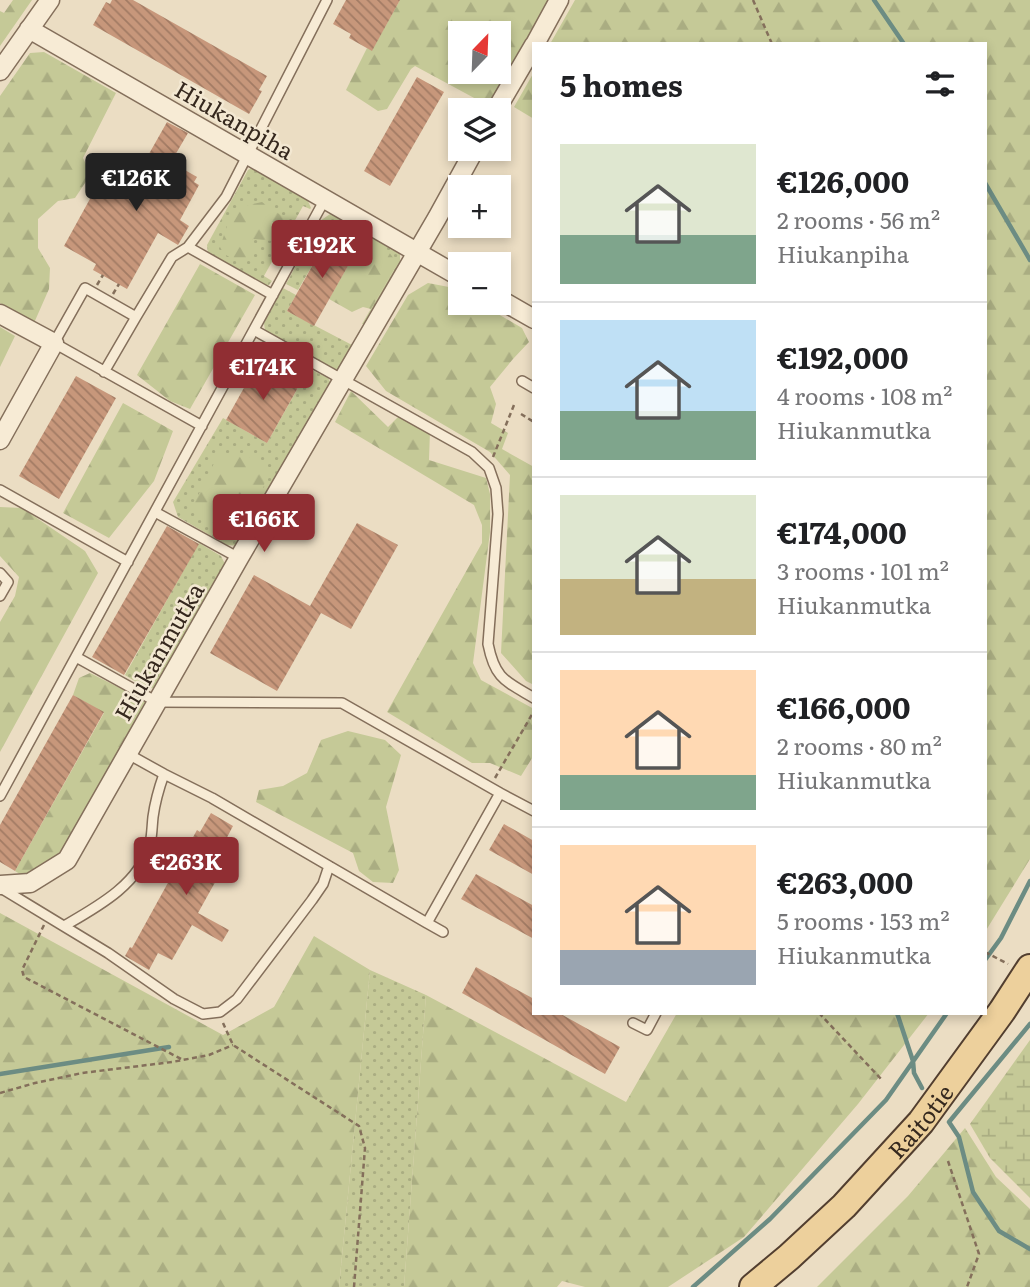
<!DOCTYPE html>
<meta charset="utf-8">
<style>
body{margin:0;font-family:Literata,serif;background:#f6f6f6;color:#202124;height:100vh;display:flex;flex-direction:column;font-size:26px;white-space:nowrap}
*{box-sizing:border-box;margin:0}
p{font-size:23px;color:#757577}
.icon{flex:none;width:38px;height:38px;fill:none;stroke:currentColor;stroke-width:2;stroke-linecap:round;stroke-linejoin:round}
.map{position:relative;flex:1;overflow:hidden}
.side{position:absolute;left:532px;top:42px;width:455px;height:973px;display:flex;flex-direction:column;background:#fff;border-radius:0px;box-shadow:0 4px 10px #0003}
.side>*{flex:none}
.needle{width:46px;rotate:23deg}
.buttons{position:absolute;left:448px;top:21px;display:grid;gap:14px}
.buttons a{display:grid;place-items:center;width:63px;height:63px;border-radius:0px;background:#fff;box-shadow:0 4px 10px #0003;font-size:35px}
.price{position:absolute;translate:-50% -60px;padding:0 16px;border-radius:7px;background:#902e33;color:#fff;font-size:23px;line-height:46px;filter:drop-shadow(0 2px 4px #0008)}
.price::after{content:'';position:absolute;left:50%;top:42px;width:21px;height:16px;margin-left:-10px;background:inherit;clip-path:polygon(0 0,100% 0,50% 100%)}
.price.current{background:#222;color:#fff}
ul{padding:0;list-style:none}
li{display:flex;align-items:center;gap:21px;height:175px;padding:0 28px}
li+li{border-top:2px solid #e0e0e0}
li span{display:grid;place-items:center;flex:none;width:196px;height:140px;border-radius:0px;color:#555}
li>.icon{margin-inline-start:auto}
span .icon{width:84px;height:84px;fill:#fffc;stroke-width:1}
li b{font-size:30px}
h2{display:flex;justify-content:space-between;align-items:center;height:84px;padding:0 28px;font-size:30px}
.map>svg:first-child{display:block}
.grass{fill:url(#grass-dots)}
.forest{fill:url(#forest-firs);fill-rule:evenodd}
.wetland{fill:url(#wetland-marsh)}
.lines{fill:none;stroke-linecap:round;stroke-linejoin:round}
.stream{stroke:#6c8c83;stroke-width:4.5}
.building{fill:url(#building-back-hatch)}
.lane-casing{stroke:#846f5b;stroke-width:12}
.street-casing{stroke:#846f5b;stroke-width:21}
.primary-casing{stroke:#523e2f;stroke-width:30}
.path{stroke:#846f5b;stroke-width:2.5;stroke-dasharray:5 3.5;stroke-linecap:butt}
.lane{stroke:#f7ebd5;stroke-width:9}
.street{stroke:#f7ebd5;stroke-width:18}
.primary{stroke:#edd09c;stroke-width:26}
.labels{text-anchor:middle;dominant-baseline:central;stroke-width:5;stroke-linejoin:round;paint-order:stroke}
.street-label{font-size:23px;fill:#35281e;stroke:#f3e8d2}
</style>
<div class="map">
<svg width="1030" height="1287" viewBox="0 0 1030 1287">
<defs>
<pattern id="grass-dots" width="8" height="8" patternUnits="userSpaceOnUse" patternTransform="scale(1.75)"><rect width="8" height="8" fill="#c5c997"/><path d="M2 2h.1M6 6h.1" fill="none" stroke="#aaad82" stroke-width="1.8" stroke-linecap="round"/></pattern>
<pattern id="forest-firs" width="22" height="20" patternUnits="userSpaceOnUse" patternTransform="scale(1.75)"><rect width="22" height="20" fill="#c5c997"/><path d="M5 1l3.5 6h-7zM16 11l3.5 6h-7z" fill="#aaad82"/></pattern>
<pattern id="wetland-marsh" width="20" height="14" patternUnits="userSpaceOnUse" patternTransform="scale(1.75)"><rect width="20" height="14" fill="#c5c997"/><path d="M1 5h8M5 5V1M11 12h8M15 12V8" fill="none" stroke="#aaad82"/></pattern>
<pattern id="building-back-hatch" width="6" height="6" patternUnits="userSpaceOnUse" patternTransform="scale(1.75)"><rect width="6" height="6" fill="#c7977b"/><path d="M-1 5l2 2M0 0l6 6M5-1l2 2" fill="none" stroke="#a27b64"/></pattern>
</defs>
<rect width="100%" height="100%" fill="#ebddc3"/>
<path class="grass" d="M253,167L304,196L308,201L311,208L310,209L303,206L264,276L272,281L269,285L265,286L208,254L207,245L248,170Z
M330,214L338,215L400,252V266L366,325L362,324L395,268L367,242L357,250L330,235L298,290L286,284L320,221Z
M283,288L296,295L287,311L352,345L353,350L341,369H332L265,331L264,323Z
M312,370L328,378L332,385L240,546L227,545L178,517L173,502L223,418L267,443L307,372Z
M199,543L221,556L226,566L158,689L144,687L125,675Z
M370,970L426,995L404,1287H339Z"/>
<path class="forest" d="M13,0H32L0,46V11L4,13Z
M400,0H551L489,106L415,66L411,69L387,109L378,111L346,90L367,48L372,50ZM460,33H499V72H460Z
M575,0H1030V859L985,932V44H550Z
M44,52L116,93L83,158L91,174L75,198L58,201L38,219V248L50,268L49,289L34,323L0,303V96L30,53Z
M534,72V119L514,107Z
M262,202L289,221L287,229L272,241L253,239L250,260L241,263L224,254L220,247L228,223L240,207Z
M367,242C383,243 387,248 395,261V268L371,309L363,307L352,312L329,299L357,250Z
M200,264L255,295L190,409L170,401L137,375Z
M428,283L454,288L460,292V303H479L522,328L529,342L513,359L490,387L496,404L491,423L508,433L502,449L534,467V685L526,681L501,653L510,475L490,452L386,391L366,366L408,295Z
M0,327L15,336L0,367Z
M351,391L388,427L400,415L430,431L429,460L486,478L490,494V532L473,663L481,680L534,709V755L521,776L490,763H472L387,712L482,543V525L474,505L335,422Z
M123,403L173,431L154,481L109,538L63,513Z
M219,453L248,456L268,470L259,504L233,529L210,522L192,508Z
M0,507L22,508L85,551L98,573L0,752V622L15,596L19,577L0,556Z
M90,673L144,700L148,708L75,835C60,853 46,871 23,876L15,871L104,713L73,695L79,678Z
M348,731L385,740L401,755L386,807L399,870L393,883L373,882L359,871L353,853L256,802L259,790L283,786L307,773L321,740Z
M0,913L223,1035L274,1007L314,936L370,970L339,1287H0Z
M426,995L626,1102L677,1013H929L858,1104L744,1237L668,1287H585L562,1281L557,1287H404Z
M965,1128L996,1177L1030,1209V1287H817L908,1196Z"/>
<path class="wetland" d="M1030,1040V1198L990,1158L970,1124Z"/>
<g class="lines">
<path class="stream" d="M874,0L904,44
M985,183L1030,260
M985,960L1001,938L1030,881
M897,1013L913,1061L914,1073L922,1088
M1030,1024L949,1122L959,1137L973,1192L999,1231L1030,1249
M0,1074L169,1047
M693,1287L770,1219L886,1100L947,1013"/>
</g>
<path class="building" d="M112,0H133L267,76L259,90L262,91L249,114L93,25L106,2L110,4Z
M346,0H400L372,51L349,38L351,34L333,24Z
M417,77L444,92L390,186L364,171Z
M167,122L188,133L171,162L197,177L194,182L199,185L180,220L189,226L178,245L158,233L127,289L93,270L96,264L64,246L102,177L128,191Z
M330,234L357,250L314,326L287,311Z
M259,361L300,384L267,443L226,420Z
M76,376L116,398L59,499L19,476Z
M357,523L398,545L351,629L321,613L277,691L210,653L254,575L310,606Z
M167,526L199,544L124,675L92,657Z
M73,695L104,712L15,871L0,862V825Z
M211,813L233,826L223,845L233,850L198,913L229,930L222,942L192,925L172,960L158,953L149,970L125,956L130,947L132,948L197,830L200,832Z
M504,824L534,841V875L489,850Z
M476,874L534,906V939L461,899Z
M476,967L534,999V1013H559L620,1047L605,1074L462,993Z"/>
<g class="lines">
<g class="lane-casing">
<path id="lane" d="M188,247L273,295
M136,317L85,288L54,343L202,426
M254,330L472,452L489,468L496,488L498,514L488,644C495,679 505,681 534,698
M104,372L136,317L172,257L188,247L226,197L327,0
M522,381L534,388
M0,490L128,562
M155,512L239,558
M0,573L8,582L0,596
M76,657L157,702L342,703L500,793L427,923L212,798L164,774L128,754
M500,793L534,811
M0,796L325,199
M1,888L108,953L174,999L203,1014L220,1012L237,999L312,900L323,884L329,866
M427,923L443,932
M64,926C97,907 140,884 150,844C152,836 152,826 153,817C155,802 159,788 164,774
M633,1023L647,1030L656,1013"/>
</g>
<g class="street-casing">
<path id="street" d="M29,29L460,277
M535,44L559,0
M0,71L50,0
M496,110L534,45
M499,299L534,319
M0,314L54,343L0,440
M0,885L30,883L67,860L239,558L437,218L475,149"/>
</g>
<g class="primary-casing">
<g id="primary">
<path id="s1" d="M753,1287L789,1257L844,1206L921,1122L1002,1011L1030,968"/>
</g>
</g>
<path class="path" d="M753,0L772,44
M109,162L123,173L116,184
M97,285L103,275
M113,294L119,284
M521,414L534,422
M493,457L514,405
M495,778L534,711
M44,925L22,970L24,977L183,1060
M985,952L1008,964
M819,1013L882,1080
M223,1023L233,1045L359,1126L365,1148L354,1287
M0,1093L35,1083L82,1073L172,1062L209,1055L233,1045
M948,1161L979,1254L967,1287"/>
<use href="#lane" class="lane"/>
<use href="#street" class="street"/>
<use href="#primary" class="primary"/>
</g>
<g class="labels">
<g class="street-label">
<text transform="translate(235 119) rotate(30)">Hiukanpiha</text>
<text transform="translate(158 651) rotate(-60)">Hiukanmutka</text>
<text stroke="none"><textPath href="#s1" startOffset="236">Raitotie</textPath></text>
</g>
</g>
</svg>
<div class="buttons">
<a><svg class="needle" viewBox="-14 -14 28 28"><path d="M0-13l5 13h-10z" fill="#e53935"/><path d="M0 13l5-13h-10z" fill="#757577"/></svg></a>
<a><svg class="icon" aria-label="layers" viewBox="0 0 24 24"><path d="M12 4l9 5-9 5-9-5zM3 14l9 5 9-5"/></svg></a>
<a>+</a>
<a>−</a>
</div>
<b class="price current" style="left:136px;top:213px">€126K</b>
<b class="price" style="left:322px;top:280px">€192K</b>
<b class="price" style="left:263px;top:402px">€174K</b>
<b class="price" style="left:264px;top:554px">€166K</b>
<b class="price" style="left:186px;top:897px">€263K</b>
<section class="side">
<h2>5 homes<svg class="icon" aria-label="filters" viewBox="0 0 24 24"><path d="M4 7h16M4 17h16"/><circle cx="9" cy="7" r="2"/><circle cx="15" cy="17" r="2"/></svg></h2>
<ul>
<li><span style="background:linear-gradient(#dfe7d0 65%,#7fa58c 0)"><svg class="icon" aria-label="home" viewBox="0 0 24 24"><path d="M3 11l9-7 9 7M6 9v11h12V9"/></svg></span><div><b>€126,000</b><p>2 rooms · 56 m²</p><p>Hiukanpiha</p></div></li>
<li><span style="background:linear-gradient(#bfe0f5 65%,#7fa58c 0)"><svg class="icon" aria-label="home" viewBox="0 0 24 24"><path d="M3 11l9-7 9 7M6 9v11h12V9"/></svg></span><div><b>€192,000</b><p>4 rooms · 108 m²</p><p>Hiukanmutka</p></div></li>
<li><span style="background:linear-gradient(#dfe7d0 60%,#c2b280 0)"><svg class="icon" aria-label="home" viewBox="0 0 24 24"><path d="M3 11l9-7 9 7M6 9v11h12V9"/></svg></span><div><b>€174,000</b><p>3 rooms · 101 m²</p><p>Hiukanmutka</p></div></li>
<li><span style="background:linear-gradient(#ffd9b3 75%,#7fa58c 0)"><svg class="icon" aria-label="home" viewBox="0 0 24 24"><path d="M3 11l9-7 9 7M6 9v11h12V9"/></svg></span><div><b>€166,000</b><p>2 rooms · 80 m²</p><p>Hiukanmutka</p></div></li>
<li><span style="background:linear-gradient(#ffd9b3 75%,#9aa5b1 0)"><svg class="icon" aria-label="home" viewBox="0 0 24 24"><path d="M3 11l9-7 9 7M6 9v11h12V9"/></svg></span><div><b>€263,000</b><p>5 rooms · 153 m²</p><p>Hiukanmutka</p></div></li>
</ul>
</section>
</div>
